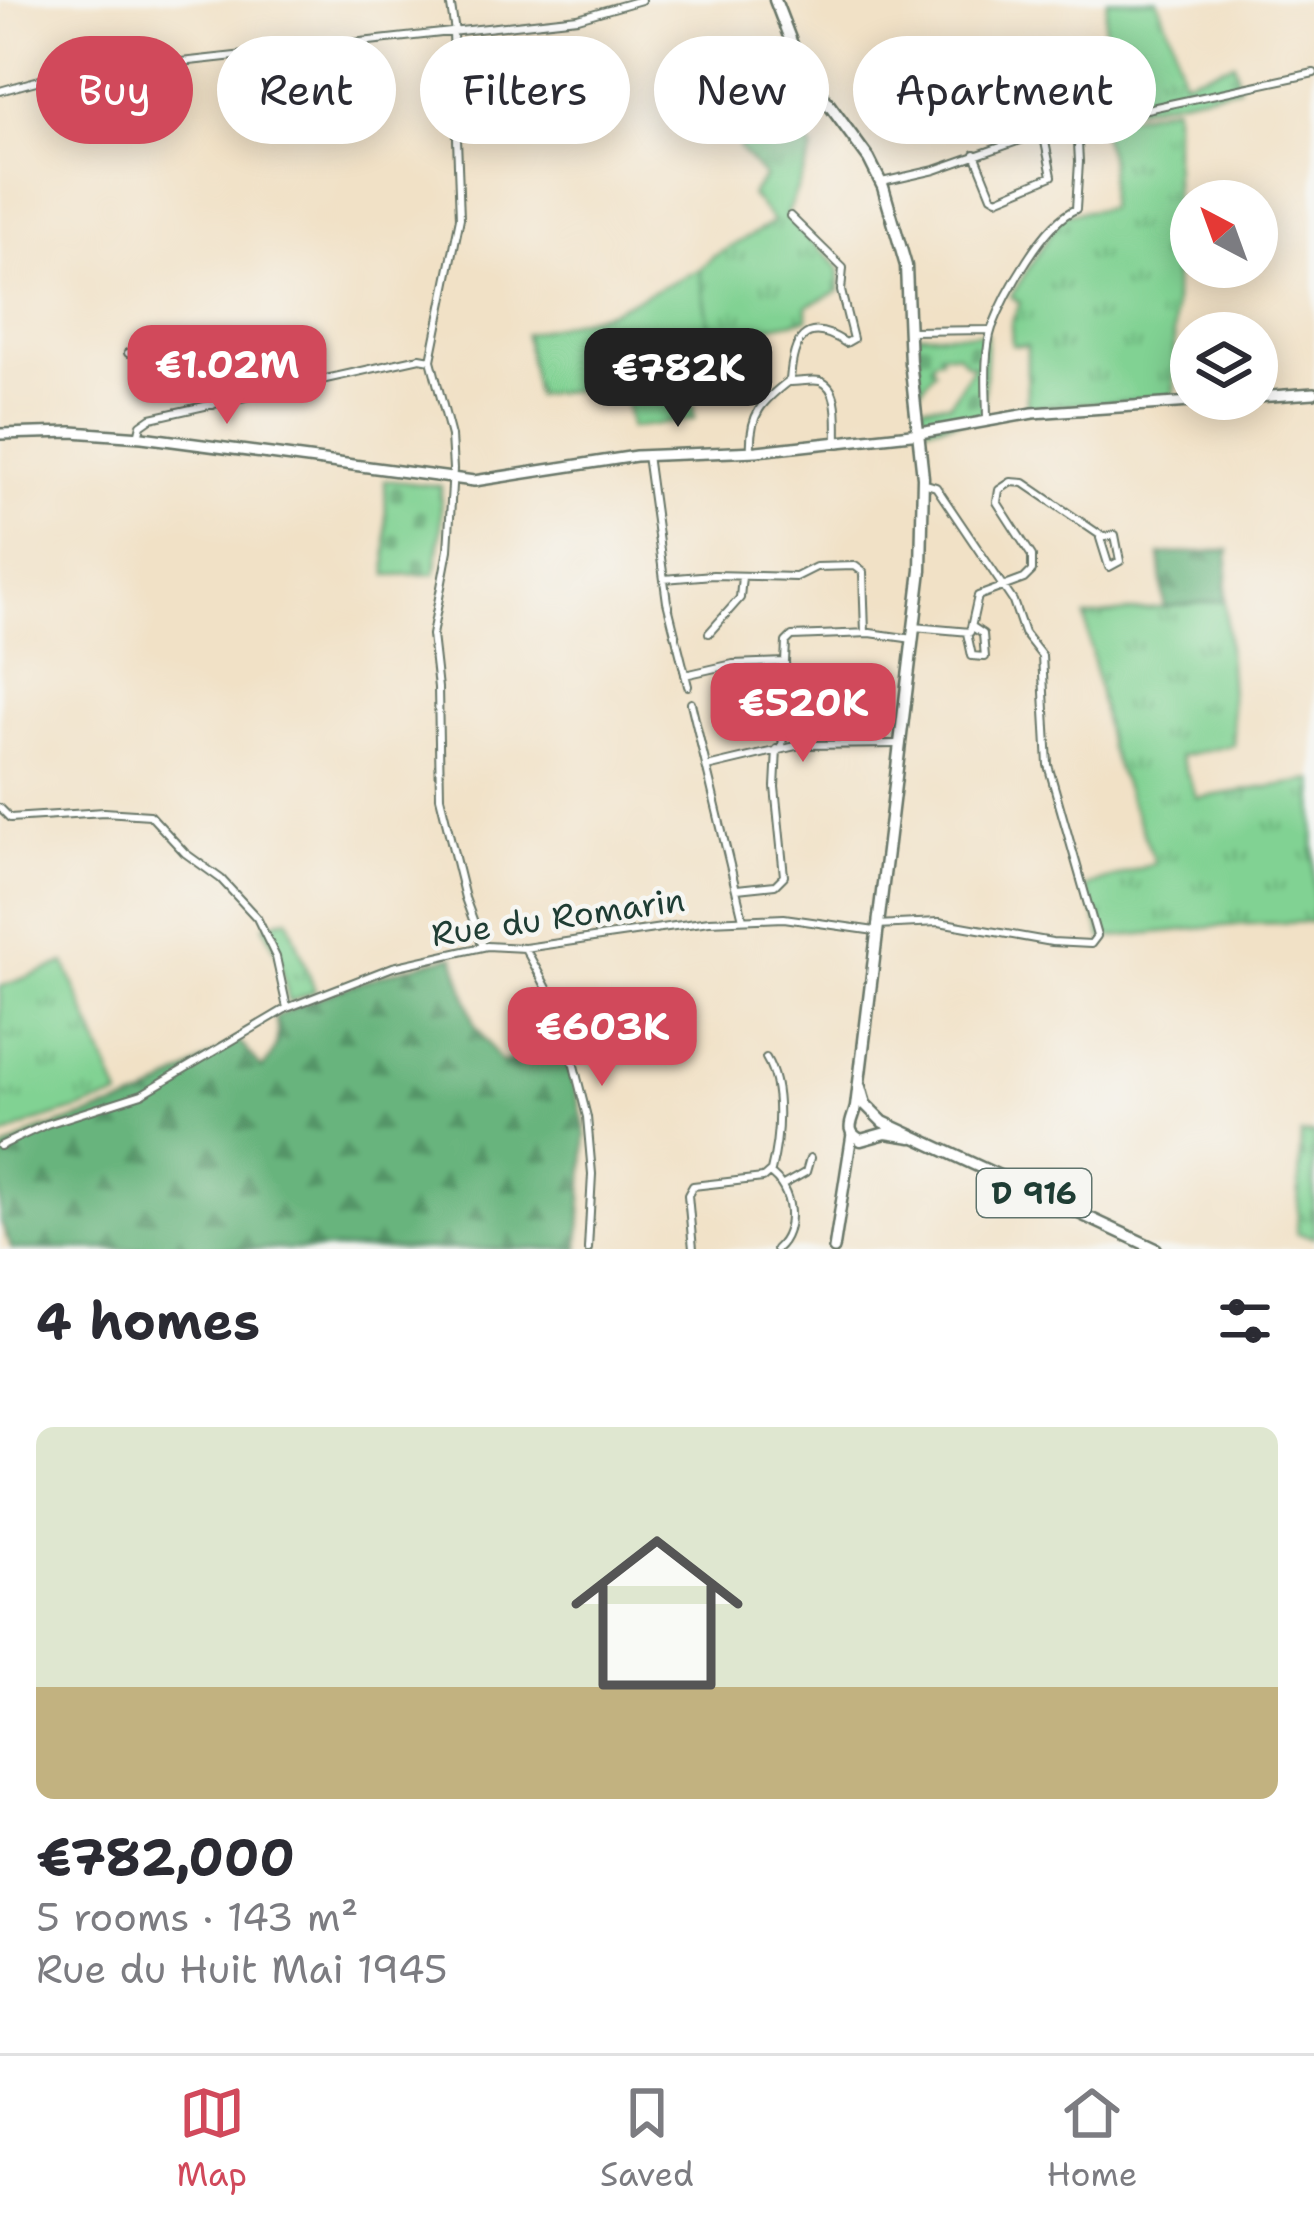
<!DOCTYPE html>
<meta charset="utf-8">
<style>
body{margin:0;font-family:"Shantell Sans",sans-serif;background:#f2f2f3;color:#2b2b33;height:100vh;display:flex;flex-direction:column;font-size:45px;white-space:nowrap}
*{box-sizing:border-box;margin:0}
p{font-size:39px;color:#7c7c81}
.icon{flex:none;width:66px;height:66px;fill:none;stroke:currentColor;stroke-width:2;stroke-linecap:round;stroke-linejoin:round}
.map{position:relative;height:1249px;overflow:hidden}
.details{display:flex;flex-direction:column;background:#fff;flex:1}
.details>*{flex:none}
.guide{position:absolute;left:36px;top:36px;width:1242px;height:108px;display:flex;gap:24px}
.needle{width:78px;rotate:319deg}
.controls{position:absolute;left:1170px;top:180px;display:grid;gap:24px}
.controls a{display:grid;place-items:center;width:108px;height:108px;border-radius:50%;background:#fff;box-shadow:0 6px 30px #0003;font-size:60px}
.price{position:absolute;translate:-50% -102px;padding:0 27px;border-radius:24px;background:#d1495b;color:#fff;font-size:39px;line-height:78px;filter:drop-shadow(0 3px 6px #0008)}
.price::after{content:'';position:absolute;left:50%;top:72px;width:36px;height:27px;margin-left:-18px;background:inherit;clip-path:polygon(0 0,100% 0,50% 100%)}
.price.selected{background:#222;color:#fff}
ul{padding:0;list-style:none}
li{display:grid;align-content:center;gap:24px;height:636px;padding:0 36px}
li span{display:grid;place-items:center;height:372px;border-radius:18px;color:#555}
li>.icon{margin-inline-start:auto}
span .icon{width:216px;height:216px;fill:#fffc;stroke-width:1}
li b{font-size:51px}
h2{display:flex;justify-content:space-between;align-items:center;height:144px;padding:0 36px;font-size:51px}
.tag{padding:0 42px;border-radius:54px;background:#fff;box-shadow:0 6px 30px #0003;font-size:42px;line-height:108px}
.tag.selected{background:#d1495b;color:#fff}
.tab-bar{display:flex;justify-content:space-around;align-items:center;height:168px;border-top:3px solid #e1e1e2;background:#fff;font-size:33px;color:#7c7c81}
.tab-bar a{display:grid;justify-items:center;gap:6px}
.tab-bar .selected{color:#d1495b}
.map>svg:first-child{display:block}
.grass{fill:url(#grass-tufts);stroke:#508864;stroke-width:3}
.forest{fill:url(#forest-firs);stroke:#447858;stroke-width:3}
.cemetery{fill:url(#cemetery-stones);stroke:#508864;stroke-width:3}
.garden{fill:#81d293;stroke:#508864;stroke-width:3}
.lines{fill:none;stroke-linecap:round;stroke-linejoin:round}
.street-casing{stroke:#687667;stroke-width:10}
.secondary-casing{stroke:#687667;stroke-width:14}
.primary-casing{stroke:#687667;stroke-width:15}
.street{stroke:#fff;stroke-width:6}
.secondary{stroke:#fff;stroke-width:9}
.primary{stroke:#fff;stroke-width:10}
.labels{text-anchor:middle;dominant-baseline:central;stroke-width:9;stroke-linejoin:round;paint-order:stroke}
.shield{fill:#f6f6f2;stroke:#60746d;stroke-width:3}
.shield-label{font-size:30px;font-weight:bold;fill:#1f3d34}
.street-label{font-size:33px;fill:#1f3d34;stroke:#f6f6f2}
</style>
<div class="map">
<svg width="1314" height="1249" viewBox="0 0 1314 1249">
<defs>
<pattern id="grass-tufts" width="24" height="20" patternUnits="userSpaceOnUse" patternTransform="scale(3)"><rect width="24" height="20" fill="#81d293"/><path d="M3 7l-1-3M5 7V3M7 7l1-3M15 17l-1-3M17 17v-4M19 17l1-3" fill="none" stroke="#69ac79"/></pattern>
<pattern id="forest-firs" width="22" height="20" patternUnits="userSpaceOnUse" patternTransform="scale(3)"><rect width="22" height="20" fill="#68b47d"/><path d="M5 1l3.5 6h-7zM16 11l3.5 6h-7z" fill="#559467"/></pattern>
<pattern id="cemetery-stones" width="16" height="16" patternUnits="userSpaceOnUse" patternTransform="scale(3)"><rect width="16" height="16" fill="#81d293"/><path d="M2 7V4a2 2 0 0 1 4 0v3zM10 15v-3a2 2 0 0 1 4 0v3z" fill="#69ac79"/></pattern>
</defs>
<rect width="100%" height="100%" fill="#f6f6f2"/>
<filter id="ink" filterUnits="userSpaceOnUse"><feTurbulence type="fractalNoise" baseFrequency=".00833" numOctaves="2"/><feDisplacementMap in="SourceGraphic" scale="24" xChannelSelector="R" yChannelSelector="G"/><feConvolveMatrix kernelMatrix="1 2 1 2 8 2 1 2 1" color-interpolation-filters="sRGB"/></filter>
<filter id="wash" filterUnits="userSpaceOnUse"><feTurbulence type="fractalNoise" baseFrequency=".004" numOctaves="4" result="noise"/><feDisplacementMap in="SourceGraphic" scale="48" xChannelSelector="R" yChannelSelector="G"/><feGaussianBlur stdDeviation="2.7" result="paint"/><feColorMatrix in="noise" values="0 0 0 0 0 0 0 0 0 0 0 0 0 0 0 0 0 1.4 0 .05"/><feComposite in="paint" operator="in"/></filter>
<g filter="url(#wash)">
<rect width="100%" height="100%" fill="#f1e1c6"/>
<path class="grass" d="M1107,0H1157L1174,41L1183,80L1234,63L1239,87L1127,110L1129,37L1104,35Z
M1174,106V397L1027,408V346L1012,345L1011,324L1020,303L1011,296L1062,215L1108,208L1110,161L1099,123Z
M779,107L813,150L786,216L839,268V291L807,306V319L711,338L700,269L713,257L774,222L751,195L765,177L739,148Z
M1225,600L1234,745L1180,756L1197,798L1314,780V922L1245,924L1102,938L1086,887L1155,863L1109,747L1085,617Z
M288,918L315,991L289,1002L280,961L264,925Z
M65,963L120,1097L35,1122L0,1138V987Z
M1314,1134V1237L1297,1233L1301,1135Z"/>
<path class="forest" d="M1229,550L1225,600L1164,607L1160,555Z
M454,956L475,1025L501,1062L539,1055L563,1034L586,1134L579,1249H11L0,1219V1152L35,1132L144,1098L238,1040L262,1069C276,1053 281,1038 275,1017C334,989 391,970 454,956Z"/>
<path class="cemetery" d="M917,334H987L983,417L924,427L921,405L950,403L974,365L967,364L957,354L939,352L941,358L935,359L931,366L935,370L920,391Z
M385,480L441,486V528L435,574L387,575Z"/>
<path class="garden" d="M700,269L711,337L748,331L749,349L689,360L694,419L630,428L623,384L536,395L525,334L608,312Z"/>
</g>
<g filter="url(#ink)">
<g class="lines">
<g class="street-casing">
<path id="street" d="M450,0L455,32
M453,33L460,218L431,360L451,436L453,469L448,550L432,635L438,688L440,797L465,898L483,947
M0,91L54,76L578,18L641,0
M975,154L992,196L997,199L1052,176L1043,132
M882,182L935,170L1049,130L1314,73
M909,331L989,330
M128,353L200,341L213,405
M788,382C796,383 811,379 820,381C841,388 836,424 837,441
M987,421C987,394 983,354 992,328C1005,294 1044,222 1076,209L1079,162L1077,123
M138,437L141,425L151,418L420,358L431,360
M751,451C749,414 762,401 790,380C793,342 803,315 846,343L853,339L841,291L843,268L790,216
M647,455L667,602L688,686
M1115,535L1120,561L1109,567L1100,538Z
M664,579L713,575L796,577L816,567L855,566L863,572L865,633
M914,627L970,632L978,596L1024,579L1032,571V556L997,502L999,490L1011,482L1024,483L1103,537
M709,633L740,598L742,576
M967,633L972,656L985,657L983,634L974,628
M785,662L786,674
M685,675L733,664L785,662L786,642L792,636L870,633L913,639
M741,698L778,694L786,697L782,748
M691,703L743,919
M707,767L800,745L899,744
M0,808L10,818L104,812L150,815L185,853L221,879L257,918L276,957L287,1008
M737,889L775,885L784,876L775,787L777,749
M876,925L939,922L1052,942L1091,944L1097,936L1048,765L1042,656L1024,633L1013,601L936,487L923,483
M525,948L561,1014L587,1117L592,1174L588,1249
M0,1146L47,1124L142,1094L287,1008L393,967L487,946L525,948L709,921L784,918L875,931
M769,1173C793,1188 798,1231 776,1249
M783,1185L806,1172L810,1158
M693,1249L688,1195L693,1186L763,1178L771,1171C779,1139 784,1088 766,1058"/>
</g>
<g class="secondary-casing">
<path id="secondary" d="M1257,397L1314,393
M0,434L72,432L142,437L474,481L636,456L757,451L920,433L1033,413L1234,399
M834,1249L852,1134"/>
</g>
<g class="primary-casing">
<path id="primary" d="M775,0L800,65L869,159L883,187L906,266L910,364
M910,361L923,477L921,570L856,1107C853,1121 843,1131 861,1140L886,1133L912,1137
M860,1087L865,1104L883,1122L1156,1249"/>
</g>
<use href="#street" class="street"/>
<use href="#secondary" class="secondary"/>
<use href="#primary" class="primary"/>
</g>
</g>
<g class="labels">
<rect class="shield" x="977" y="1169" width="114" height="48" rx="9"/>
<g class="shield-label">
<text x="1034" y="1193">D 916</text>
</g>
<g class="street-label">
<text transform="translate(558 917) rotate(-8)">Rue du Romarin</text>
</g>
</g>
</svg>
<div class="controls">
<a><svg class="needle" viewBox="-14 -14 28 28"><path d="M0-13l5 13h-10z" fill="#e53935"/><path d="M0 13l5-13h-10z" fill="#7c7c81"/></svg></a>
<a><svg class="icon" aria-label="layers" viewBox="0 0 24 24"><path d="M12 4l9 5-9 5-9-5zM3 14l9 5 9-5"/></svg></a>
</div>
<b class="price" style="left:227px;top:427px">€1.02M</b>
<b class="price selected" style="left:678px;top:430px">€782K</b>
<b class="price" style="left:803px;top:765px">€520K</b>
<b class="price" style="left:602px;top:1089px">€603K</b>
<div class="guide">
<a class="tag selected">Buy</a>
<a class="tag">Rent</a>
<a class="tag">Filters</a>
<a class="tag">New</a>
<a class="tag">Apartment</a>
</div>
</div>
<section class="details">
<h2>4 homes<svg class="icon" aria-label="filters" viewBox="0 0 24 24"><path d="M4 7h16M4 17h16"/><circle cx="9" cy="7" r="2"/><circle cx="15" cy="17" r="2"/></svg></h2>
<ul>
<li><span style="background:linear-gradient(#dfe7d0 70%,#c2b280 0)"><svg class="icon" aria-label="home" viewBox="0 0 24 24"><path d="M3 11l9-7 9 7M6 9v11h12V9"/></svg></span><div><b>€782,000</b><p>5 rooms · 143 m²</p><p>Rue du Huit Mai 1945</p></div></li>
</ul>
</section>
<nav class="tab-bar">
<a class="selected"><svg class="icon" aria-label="map" viewBox="0 0 24 24"><path d="M3 6l6-2 6 2 6-2v14l-6 2-6-2-6 2zM9 4v14M15 6v14"/></svg>Map</a>
<a><svg class="icon" aria-label="saved" viewBox="0 0 24 24"><path d="M7 4h10v16l-5-4-5 4z"/></svg>Saved</a>
<a><svg class="icon" aria-label="home" viewBox="0 0 24 24"><path d="M3 11l9-7 9 7M6 9v11h12V9"/></svg>Home</a>
</nav>
